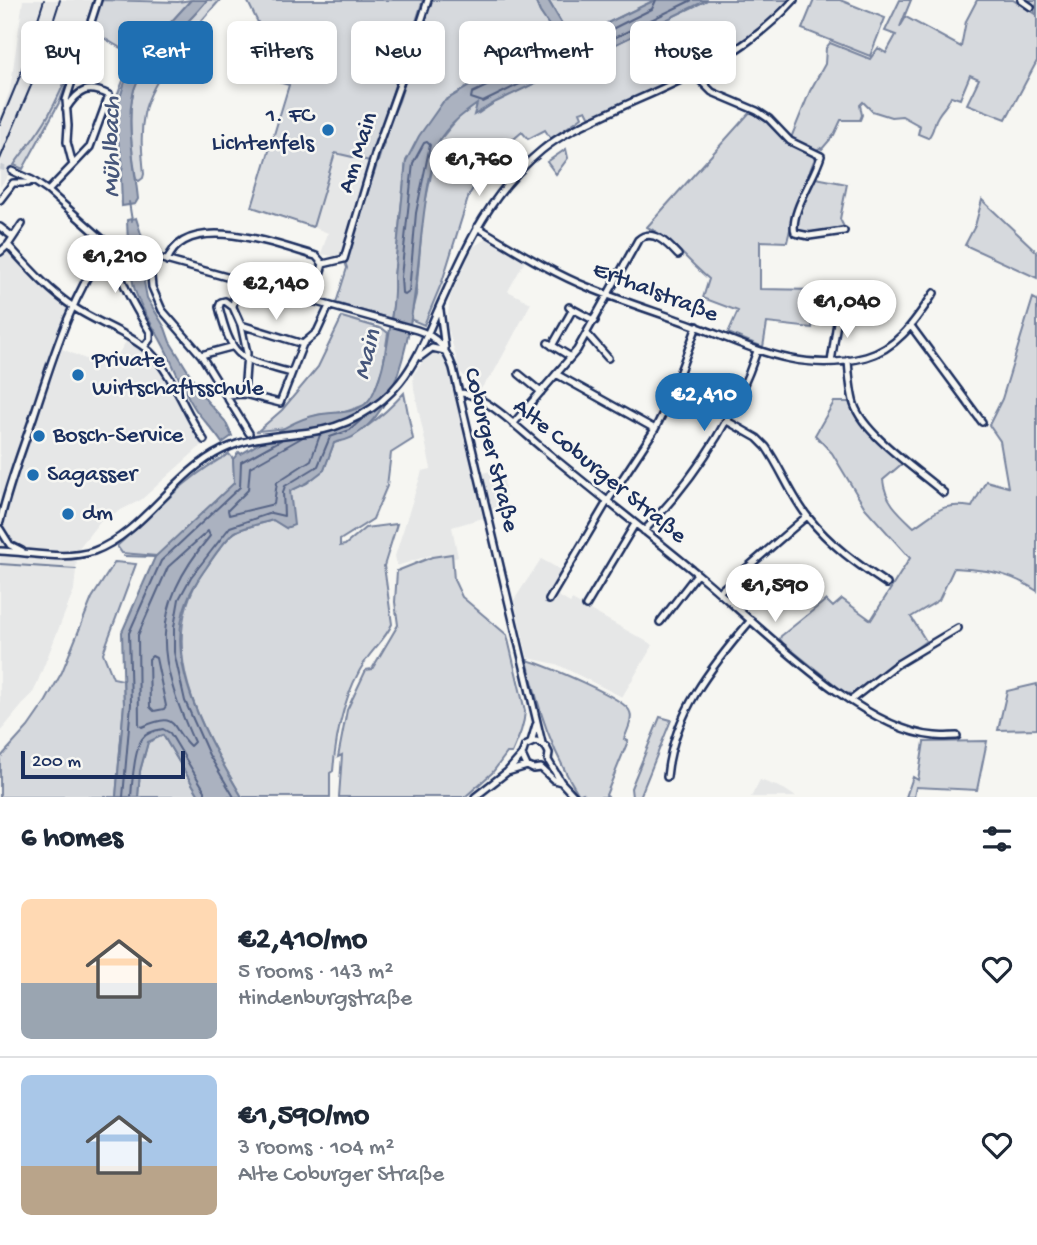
<!DOCTYPE html>
<meta charset="utf-8">
<style>
body{margin:0;font-family:"Gochi Hand",sans-serif;background:#f2f2f3;color:#1f2937;height:100vh;display:flex;flex-direction:column;font-size:26px;white-space:nowrap}
*{box-sizing:border-box;margin:0}
p{font-size:23px;color:#747a83}
.icon{flex:none;width:38px;height:38px;fill:none;stroke:currentColor;stroke-width:2;stroke-linecap:round;stroke-linejoin:round}
.map{position:relative;height:797px;overflow:hidden}
.sheet{display:flex;flex-direction:column;background:#fff;flex:1}
.sheet>*{flex:none}
.hud{position:absolute;left:21px;top:21px;width:996px;height:63px;display:flex;gap:14px}
.scale{position:absolute;left:21px;bottom:18px;width:164px;box-sizing:border-box;padding-left:7px;border:4px solid #1b2f5e;border-top:0;font-size:19px;line-height:24px;white-space:nowrap;color:#1b2f5e;-webkit-text-stroke:5px #f6f6f2;paint-order:stroke}
.price{position:absolute;translate:-50% -60px;padding:0 16px;border-radius:24px;background:#fff;color:#222;font-size:23px;line-height:46px;filter:drop-shadow(0 2px 4px #0008)}
.price::after{content:'';position:absolute;left:50%;top:42px;width:21px;height:16px;margin-left:-10px;background:inherit;clip-path:polygon(0 0,100% 0,50% 100%)}
.price.active{background:#1f6fb2;color:#fff}
ul{padding:0;list-style:none}
li{display:flex;align-items:center;gap:21px;height:175px;padding:0 21px}
li+li{border-top:2px solid #e0e1e3}
li span{display:grid;place-items:center;flex:none;width:196px;height:140px;border-radius:10px;color:#555}
li>.icon{margin-inline-start:auto}
span .icon{width:84px;height:84px;fill:#fffc;stroke-width:1}
li b{font-size:30px}
h2{display:flex;justify-content:space-between;align-items:center;height:84px;padding:0 21px;font-size:30px}
.tag{padding:0 24px;border-radius:10px;background:#fff;box-shadow:0 4px 10px #0003;font-size:24px;line-height:63px}
.tag.active{background:#1f6fb2;color:#fff}
.map>svg:first-child{display:block}
.built{fill:#e6e7e7}
.green{fill:#d6d9dd;stroke:#78849e;stroke-width:2}
.water{fill:#abb2c0;stroke:#717e99;stroke-width:2}
.lines{fill:none;stroke-linecap:round;stroke-linejoin:round}
.shore{stroke:#556385;stroke-width:2}
.stream{stroke:#717e99;stroke-width:2}
.minor-tunnel{stroke:#caced4;stroke-width:5;stroke-dasharray:5 2.5;stroke-linecap:butt}
.minor-casing{stroke:#1b2f5e;stroke-width:10}
.minor{stroke:#f6f6f2;stroke-width:5}
.rail{stroke:#1b2f5e;stroke-width:2}
.poi-dot{fill:#1f6fb2;stroke:#f6f6f2;stroke-width:2.5}
.labels{text-anchor:middle;dominant-baseline:central;stroke-width:5;stroke-linejoin:round;paint-order:stroke}
.poi-label{font-size:24px;fill:#1b2f5e;stroke:#f6f6f2;text-anchor:start}
.street-label{font-size:24px;fill:#1b2f5e;stroke:#f6f6f2}
.water-label{font-size:26px;font-style:italic;fill:#46567b;stroke:#f6f6f2}
</style>
<div class="map">
<svg width="1037" height="797" viewBox="0 0 1037 797">
<rect width="100%" height="100%" fill="#f6f6f2"/>
<filter id="ink" filterUnits="userSpaceOnUse"><feTurbulence type="fractalNoise" baseFrequency=".0143" numOctaves="2"/><feDisplacementMap in="SourceGraphic" scale="14" xChannelSelector="R" yChannelSelector="G"/><feConvolveMatrix kernelMatrix="1 2 1 2 8 2 1 2 1" color-interpolation-filters="sRGB"/></filter>
<g filter="url(#ink)">
<path class="built" d="M23,0H94L66,78L48,116L0,187V117L10,90Z
M335,152L370,161L342,258L321,254L328,233L313,227Z
M487,238L526,259L508,291L531,303L494,372L479,391L460,372L447,324L450,297L473,247Z
M9,248L68,304L43,378L51,381L62,349L109,369L127,340L154,360L163,370L202,445L141,500L101,520L78,549L74,590L34,691L0,732V254Z
M436,352L442,355L447,362L483,518L452,527L458,557L436,564L431,555L397,566L395,556L422,471L431,469L414,389L413,375L428,354Z
M497,469L504,477L506,508L492,513L483,473Z
M541,559L563,571L552,592L570,603L572,600L653,645L622,697L556,664L528,658L514,600Z
M760,780L784,789L796,797H751Z"/>
<path class="green" d="M94,0H96L60,101L23,169L14,165C25,149 38,134 48,116C68,81 81,39 94,0Z
M101,0L178,2L191,0L132,65L116,111V131H112V125L108,122L109,117L131,60L132,52L129,53L92,31Z
M207,0H220C196,26 150,80 144,114C140,134 142,154 144,174L143,178L139,181L136,179C132,154 125,105 137,82C153,50 186,28 207,0Z
M247,0H423L370,161L335,153L313,227L252,207L289,85L240,71L256,41H267Z
M431,0H535L540,12L561,42L483,78L443,102L406,161L394,277L395,295L391,319L336,303L347,268L345,262L384,143L382,140L399,101Z
M548,0H655L591,31L578,35L565,29Z
M707,0H790C737,59 664,85 593,117L589,116L586,110L580,112L582,117L551,139L545,130L528,139L522,132L500,151L483,172L469,195L442,282L424,325L410,319L416,295L423,213L438,142L458,118L478,103L479,113L495,102Z
M814,0H840L885,18L870,56L802,29Z
M900,0H911L900,27L906,17L961,47L966,21L977,0H1013L1035,14L1034,6L1029,0H1037V61L1006,119L967,104L979,79L970,75L960,99L951,96C947,107 943,107 938,116C933,123 935,130 928,138L918,134L920,126L902,116L891,117L872,111L863,102L860,105L862,115L860,120H841L834,135L822,149L820,148L815,151L799,144L791,138L810,91L825,64L826,48L830,43L870,59L878,48L886,53L896,35L885,31Z
M751,111L765,120L784,140L815,158L795,209L787,242L760,241V289L818,290V309L814,310L812,328L767,323L763,347L728,333L738,311L703,298L709,279C687,261 673,239 647,227Z
M566,149L568,158L556,174L547,162Z
M816,178L847,184L840,219L844,227L800,234L796,231C794,213 808,194 816,178Z
M982,200L1037,252V278L965,245L975,226Z
M1033,298L1037,300V591C1008,572 988,570 954,568L939,600L911,617L926,641L852,694L845,693L783,643L780,639L781,636L826,600L833,607L842,599L871,620L910,558L865,508L832,453L815,435L834,402H849C859,429 882,445 904,462L883,480C885,501 899,513 914,527C938,511 942,502 972,507L986,481L1008,487L1000,441L989,425L1002,399Z
M342,317L383,329L388,333L383,367L372,397L365,405L345,412L317,415L287,428L258,431L282,410L318,367Z
M404,393L413,439L391,453L387,486L373,519L340,540V546L345,545L365,528L397,524L384,566L392,624C386,638 374,648 366,660C344,693 336,733 333,771L330,773V797H242C203,731 152,646 203,572C210,562 226,536 237,531C248,526 261,524 273,520L286,528L290,491L307,483L324,470L334,443C362,434 384,415 404,393Z
M229,454L233,459L235,483L157,556L122,553L117,546C153,514 186,476 229,454Z
M452,554L454,580L462,597L507,635L525,711C524,727 518,739 512,753H507L492,773L465,797H339L342,755L338,757L347,710L366,670L372,669L398,625L395,602L397,571L432,557Z
M115,562L136,564L103,653L113,678L123,680L124,704L116,797H0V758L28,727L46,701L62,672L92,598Z
M527,660C544,665 626,698 630,712C633,720 627,731 624,739L628,741L606,795L608,797H587L583,793L579,795C552,753 538,709 527,660Z
M1037,684V729L998,730L1007,691Z
M660,717L671,720L640,797H632L631,788Z
M163,735L200,797H138L140,771L148,742Z
M987,741L977,790L916,787L914,797H906L913,777L918,780L924,742Z"/>
<path class="water" d="M191,0H207C186,27 153,50 137,82C123,110 135,168 138,199L135,204L122,206L121,178L123,164L116,131V111L124,85L132,65Z
M535,0H548L565,29L573,37L591,31L655,0H707L496,102L474,115L477,104C463,114 447,126 439,141C434,149 433,162 431,172C413,242 423,395 354,436C349,440 340,441 334,443L324,470L307,483L290,491L294,525L286,528L273,520C261,524 247,526 237,531C228,535 212,559 206,568C199,578 191,589 187,601C162,663 211,745 242,797H200L163,735L148,742L140,771L138,797H116L124,704L122,632L155,557L234,483L233,459L239,452L241,454C265,441 291,420 317,415C333,411 350,415 364,405C384,392 396,301 394,277L406,161L419,136L443,102L483,78L561,43L540,12Z
M136,218L142,237L141,248L128,244L127,220Z
M133,256L142,259L144,282L147,298L165,328L170,342L206,400L225,421L232,436L222,443C215,432 206,423 198,413C182,391 174,364 161,341C146,313 126,289 133,256Z"/>
<g class="lines">
<path class="shore" d="M656,0L652,9L594,38L568,44L563,50L472,93L471,98L483,102L692,0
M427,142L430,145L416,213L409,292L405,295L402,293L401,277L413,163L424,143Z
M303,437L250,467L248,490L228,510L229,515L274,504L277,482L311,460L320,435
M208,531L210,536C148,610 157,659 194,742L190,746C169,726 179,711 142,727L139,725L138,635L168,567Z
M152,656L156,658L166,706L164,709L154,711L150,707L149,659Z
M123,797L131,704L129,633L161,561L240,487L241,462L281,440
M131,797C132,782 134,751 142,739C146,733 156,730 163,729L170,733L205,791V797
M234,797L209,755L185,701L174,652V627L179,599L191,577L230,527L271,513L284,516L283,492L285,486L318,466L330,437L350,430L361,420"/>
<path class="stream" d="M129,202L132,221
M124,556L155,557
M0,564L76,569"/>
<path class="minor-tunnel" d="M0,167L12,171"/>
<g class="minor-casing">
<path id="minor" d="M1021,0L1031,7
M694,74L712,92L757,111L769,119L790,141L821,156C815,177 789,214 795,233L809,236L844,231
M66,109C79,89 88,85 109,95L90,147L73,165
M12,171L32,180L48,191L108,244L417,330C437,336 446,349 453,368L542,743
M48,191L73,165L67,142L68,126L66,100L98,0
M0,200L13,183H28L32,180
M0,227L13,237
M477,227C513,248 550,272 590,288C624,302 660,313 695,326C753,348 802,374 866,357C899,348 916,319 934,293
M8,245C29,268 49,291 75,308C99,324 129,333 150,352C174,376 185,412 204,440
M115,246C115,276 135,307 150,332V339L144,347
M0,252L8,245L22,224
M149,256L152,287L162,310L201,355L249,433
M167,261C186,209 280,246 316,256L323,264
M237,281L233,307L241,325L247,353L244,394
M312,302L323,264L344,259L376,151L410,56L428,0
M233,307L225,301L221,302L219,307C233,362 240,358 291,373
M569,307L595,321
M440,310L445,349
M241,325L303,344
M911,326L982,422
M587,334L608,358
M548,343L571,357
M552,346L573,309
M201,355L231,347
M420,357L432,348L445,351
M848,360C849,374 850,390 854,404C864,435 919,471 944,493
M831,362L838,316
M519,374L541,392
M556,374L655,429
M459,393C483,392 523,433 542,448C594,491 648,533 700,576C758,624 859,730 935,736C942,737 950,736 957,736
M226,395L244,394L280,403L303,344L317,332L329,306
M727,421L757,438L766,447C782,470 791,496 808,517C830,545 857,564 887,584
M513,424L577,350L638,240C652,227 668,244 678,255
M0,522C8,486 22,451 34,415C54,354 71,297 108,244
M0,529L10,545L22,551
M644,531C694,479 734,419 757,351
M0,551C30,552 65,561 94,551C143,533 174,473 222,450C251,436 279,436 310,432C344,428 379,409 400,382C417,361 426,337 437,312C465,250 487,195 542,150C565,131 594,120 621,107C686,78 745,55 794,0
M719,592L807,516
M549,600L607,502L655,429L669,401L697,326
M586,606L635,524
M660,622L697,574
M851,700L896,665L958,628
M531,742L536,725
M522,755L527,766L533,769L541,768L554,780L561,782
M507,772L527,766
M667,777C673,714 711,667 751,620
M475,797L507,772L522,755L525,746L536,741L546,747L549,753L548,760L561,782L575,797"/>
</g>
<use href="#minor" class="minor"/>
<path class="rail" d="M0,124L19,78L44,0
M0,159L38,69L60,0"/>
</g>
</g>
<g class="poi-dot">
<circle cx="328" cy="130" r="7"/>
<circle cx="78" cy="375" r="7"/>
<circle cx="39" cy="436" r="7"/>
<circle cx="33" cy="475" r="7"/>
<circle cx="68" cy="514" r="7"/>
</g>
<g class="labels">
<g class="poi-label">
<text x="314" y="116" text-anchor="end">1. FC<tspan x="314" dy="28">Lichtenfels</tspan></text>
<text x="92" y="361">Private<tspan x="92" dy="28">Wirtschaftsschule</tspan></text>
<text x="53" y="436">Bosch-Service</text>
<text x="47" y="475">Sagasser</text>
<text x="82" y="514">dm</text>
</g>
<g class="street-label">
<text transform="translate(359 153) rotate(-72)">Am Main</text>
<text transform="translate(655 293) rotate(21)">Erthalstraße</text>
<text transform="translate(490 450) rotate(76)">Coburger Straße</text>
<text transform="translate(599 472) rotate(39)">Alte Coburger Straße</text>
</g>
<g class="water-label">
<text transform="translate(113 147) rotate(-90)">Mühlbach</text>
<text transform="translate(369 355) rotate(-76)">Main</text>
</g>
</g>
</svg>
<div class="scale">200 m</div>
<b class="price" style="left:479px;top:198px">€1,760</b>
<b class="price" style="left:115px;top:295px">€1,210</b>
<b class="price" style="left:276px;top:322px">€2,140</b>
<b class="price" style="left:847px;top:340px">€1,040</b>
<b class="price active" style="left:704px;top:433px">€2,410</b>
<b class="price" style="left:775px;top:624px">€1,590</b>
<div class="hud">
<a class="tag">Buy</a>
<a class="tag active">Rent</a>
<a class="tag">Filters</a>
<a class="tag">New</a>
<a class="tag">Apartment</a>
<a class="tag">House</a>
</div>
</div>
<section class="sheet">
<h2>6 homes<svg class="icon" aria-label="filters" viewBox="0 0 24 24"><path d="M4 7h16M4 17h16"/><circle cx="9" cy="7" r="2"/><circle cx="15" cy="17" r="2"/></svg></h2>
<ul>
<li><span style="background:linear-gradient(#ffd9b3 60%,#9aa5b1 0)"><svg class="icon" aria-label="home" viewBox="0 0 24 24"><path d="M3 11l9-7 9 7M6 9v11h12V9"/></svg></span><div><b>€2,410/mo</b><p>5 rooms · 143 m²</p><p>Hindenburgstraße</p></div><svg class="icon" aria-label="heart" viewBox="0 0 24 24"><path d="M12 20l-8-8c-3-5 5-10 8-4 3-6 11-1 8 4z"/></svg></li>
<li><span style="background:linear-gradient(#a9c7e8 65%,#b9a48a 0)"><svg class="icon" aria-label="home" viewBox="0 0 24 24"><path d="M3 11l9-7 9 7M6 9v11h12V9"/></svg></span><div><b>€1,590/mo</b><p>3 rooms · 104 m²</p><p>Alte Coburger Straße</p></div><svg class="icon" aria-label="heart" viewBox="0 0 24 24"><path d="M12 20l-8-8c-3-5 5-10 8-4 3-6 11-1 8 4z"/></svg></li>
</ul>
</section>
